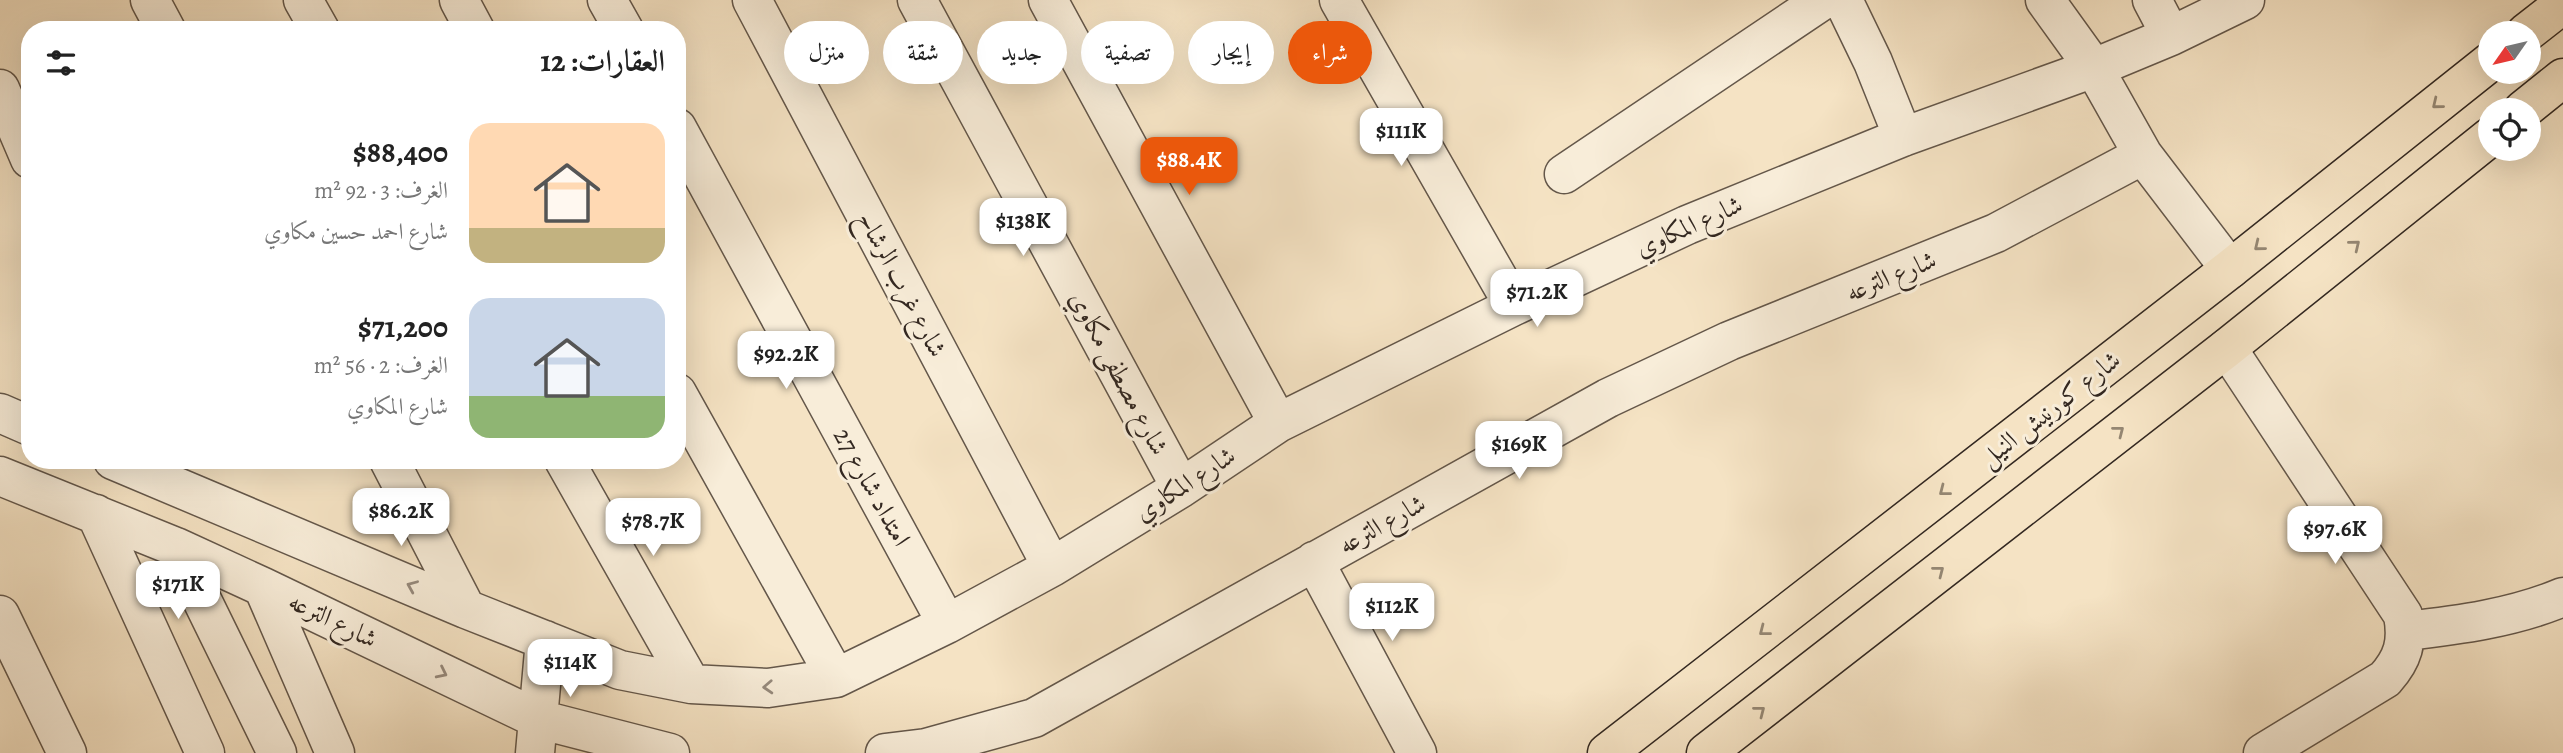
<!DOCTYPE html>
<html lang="ar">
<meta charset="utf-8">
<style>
body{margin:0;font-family:Alegreya,Amiri,serif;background:#f6f6f6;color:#222;direction:rtl;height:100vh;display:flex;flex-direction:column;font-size:26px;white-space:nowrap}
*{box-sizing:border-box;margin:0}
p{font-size:23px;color:#767676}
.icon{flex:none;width:38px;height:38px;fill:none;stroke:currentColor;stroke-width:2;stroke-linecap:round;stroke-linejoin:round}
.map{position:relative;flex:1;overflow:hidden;direction:ltr}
.panel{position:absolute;left:21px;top:21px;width:665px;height:448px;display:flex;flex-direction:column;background:#fff;border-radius:28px;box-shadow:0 7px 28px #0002;direction:rtl}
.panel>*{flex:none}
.guide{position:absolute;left:707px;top:21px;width:665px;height:63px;direction:rtl;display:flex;gap:14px}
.needle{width:46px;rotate:236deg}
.tools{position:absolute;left:2478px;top:21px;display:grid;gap:14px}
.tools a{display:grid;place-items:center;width:63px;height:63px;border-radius:50%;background:#fff;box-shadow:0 7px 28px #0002;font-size:35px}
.price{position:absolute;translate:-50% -60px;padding:0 16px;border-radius:14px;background:#fff;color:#222;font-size:23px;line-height:46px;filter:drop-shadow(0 2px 4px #0008)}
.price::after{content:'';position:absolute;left:50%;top:42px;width:21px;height:16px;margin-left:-10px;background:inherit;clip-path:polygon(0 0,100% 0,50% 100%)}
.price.current{background:#ea580c;color:#fff}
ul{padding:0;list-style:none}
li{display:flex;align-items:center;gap:21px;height:175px;padding:0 21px}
li span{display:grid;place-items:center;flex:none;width:196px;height:140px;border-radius:21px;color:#555}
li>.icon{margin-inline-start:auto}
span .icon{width:84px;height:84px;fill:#fffc;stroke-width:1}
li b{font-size:30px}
h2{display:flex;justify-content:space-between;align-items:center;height:84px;padding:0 21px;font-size:30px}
.pill{padding:0 24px;border-radius:32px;background:#fff;box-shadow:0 7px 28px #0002;font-size:24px;line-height:63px}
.pill.current{background:#ea580c;color:#fff}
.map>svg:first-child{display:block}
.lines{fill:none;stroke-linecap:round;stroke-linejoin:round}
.minor-casing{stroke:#64574a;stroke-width:41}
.highway-casing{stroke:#332821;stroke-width:41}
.minor{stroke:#f8edd9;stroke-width:38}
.highway{stroke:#f5e3c4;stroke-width:38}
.oneway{stroke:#948672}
.oneway2{stroke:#968a7d}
.labels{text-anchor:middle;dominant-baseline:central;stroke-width:6;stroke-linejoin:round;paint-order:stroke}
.street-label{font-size:26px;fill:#332821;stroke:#f8edd9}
</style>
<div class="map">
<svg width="2563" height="753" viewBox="0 0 2563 753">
<rect width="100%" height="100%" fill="#f5e3c4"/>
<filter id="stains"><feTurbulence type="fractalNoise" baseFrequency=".00286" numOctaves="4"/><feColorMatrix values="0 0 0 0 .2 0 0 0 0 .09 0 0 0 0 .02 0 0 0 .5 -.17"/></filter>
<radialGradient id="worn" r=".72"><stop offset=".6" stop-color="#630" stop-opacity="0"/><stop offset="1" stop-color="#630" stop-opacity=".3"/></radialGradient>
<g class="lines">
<g class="minor-casing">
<path id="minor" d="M150,0L166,30
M303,0L320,30
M459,0L475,30
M607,0L624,30
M752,0L1052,567
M917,0L1181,488
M1048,0L1278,423
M1339,0L1514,306
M1843,0L1873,62L1903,137
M2045,0L2094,68L2143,155L2230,269
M2152,0L2171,36
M0,89L30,159
M677,128L947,624
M1564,174L1823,0
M2227,348L2403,615C2408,642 2403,659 2385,679L2263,753
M677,393L836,678
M0,413L30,426
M113,460L466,609L620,670L691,684L768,688L836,678L947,624L1052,567L1181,488L1278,423L1514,306L1687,225L1903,137L2094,68L2171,36L2245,0
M389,460L466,609
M564,460L691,684
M0,476L176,547L263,587L538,719L670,753
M96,514L205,753
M176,547L277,753
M1314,561L1417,753
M263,587L335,753
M0,615L67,753
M2406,631C2459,625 2513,618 2563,597
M535,753L545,640
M885,753L926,748L1034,718L1608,398L1729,341L1996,233L2143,155"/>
</g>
<g class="highway-casing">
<path id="highway" d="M2526,33L2563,4
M2523,110L2563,78
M1607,753L2230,269L2490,62
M1706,753L2227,348L2490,137"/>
</g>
<use href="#minor" class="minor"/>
<use href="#highway" class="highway"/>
</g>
<defs><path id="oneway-chevron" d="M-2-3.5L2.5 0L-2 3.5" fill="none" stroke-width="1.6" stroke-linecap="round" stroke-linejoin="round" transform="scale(1.75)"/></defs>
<g class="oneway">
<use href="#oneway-chevron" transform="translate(2437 104) rotate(141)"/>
<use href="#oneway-chevron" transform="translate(2355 245) rotate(-39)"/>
<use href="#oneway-chevron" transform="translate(2259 246) rotate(141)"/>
<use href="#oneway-chevron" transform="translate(2119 431) rotate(-38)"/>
<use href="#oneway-chevron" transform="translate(1944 491) rotate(142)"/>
<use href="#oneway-chevron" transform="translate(1939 571) rotate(-38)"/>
<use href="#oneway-chevron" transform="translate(1764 631) rotate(142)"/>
<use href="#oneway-chevron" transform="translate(1760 711) rotate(-38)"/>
</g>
<g class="oneway2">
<use href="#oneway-chevron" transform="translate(412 586) rotate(-157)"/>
<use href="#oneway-chevron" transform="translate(442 673) rotate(26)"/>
<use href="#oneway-chevron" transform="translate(768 687) rotate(177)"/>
</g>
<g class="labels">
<g class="street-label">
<text transform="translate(1689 226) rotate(-24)">شارع المكاوي</text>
<text transform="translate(1891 276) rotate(-22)">شارع الترعه</text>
<text transform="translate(902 284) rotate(62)">شارع غرب الرشاح</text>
<text transform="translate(1119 373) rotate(62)">شارع مصطفى مكاوي</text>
<text transform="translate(2050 409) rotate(-38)">شارع كورنيش النيل</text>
<text transform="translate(1185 484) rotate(-33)">شارع المكاوي</text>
<text transform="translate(872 487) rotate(61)">امتداد شارع 27</text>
<text transform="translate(1382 524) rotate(-29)">شارع الترعه</text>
<text transform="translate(333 620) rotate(26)">شارع الترعه</text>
</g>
</g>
<rect width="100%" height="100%" filter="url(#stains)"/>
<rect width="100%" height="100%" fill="url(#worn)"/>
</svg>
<div class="tools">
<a><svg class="needle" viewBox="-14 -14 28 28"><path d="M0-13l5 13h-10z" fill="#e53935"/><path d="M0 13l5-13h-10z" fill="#767676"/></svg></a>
<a><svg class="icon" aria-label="locate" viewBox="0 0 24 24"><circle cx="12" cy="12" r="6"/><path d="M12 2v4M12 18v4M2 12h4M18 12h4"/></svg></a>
</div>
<b class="price" style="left:1401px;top:168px">$111K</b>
<b class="price current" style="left:1189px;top:197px">$88.4K</b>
<b class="price" style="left:1023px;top:258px">$138K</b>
<b class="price" style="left:1537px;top:329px">$71.2K</b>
<b class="price" style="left:786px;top:391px">$92.2K</b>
<b class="price" style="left:1519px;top:481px">$169K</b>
<b class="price" style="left:401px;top:548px">$86.2K</b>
<b class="price" style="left:653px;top:558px">$78.7K</b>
<b class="price" style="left:2335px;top:566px">$97.6K</b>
<b class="price" style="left:178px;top:621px">$171K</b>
<b class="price" style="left:1392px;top:643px">$112K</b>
<b class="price" style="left:570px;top:699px">$114K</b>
<div class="guide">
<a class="pill current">شراء</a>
<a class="pill">إيجار</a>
<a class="pill">تصفية</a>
<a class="pill">جديد</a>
<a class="pill">شقة</a>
<a class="pill">منزل</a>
</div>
<section class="panel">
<h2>العقارات: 12<svg class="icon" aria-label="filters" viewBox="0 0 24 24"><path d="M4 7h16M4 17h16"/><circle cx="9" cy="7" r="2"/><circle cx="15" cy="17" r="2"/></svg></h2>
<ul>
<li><span style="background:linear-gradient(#ffd9b3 75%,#c2b280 0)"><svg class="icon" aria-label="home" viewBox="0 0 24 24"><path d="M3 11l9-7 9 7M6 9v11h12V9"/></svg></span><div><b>$88,400</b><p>الغرف: 3 · 92 m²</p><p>شارع احمد حسين مكاوي</p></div></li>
<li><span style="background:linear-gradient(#c9d6e8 70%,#8fb573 0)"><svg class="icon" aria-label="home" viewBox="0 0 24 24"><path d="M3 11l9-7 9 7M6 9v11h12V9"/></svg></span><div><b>$71,200</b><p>الغرف: 2 · 56 m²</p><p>شارع المكاوي</p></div></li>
</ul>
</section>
</div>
